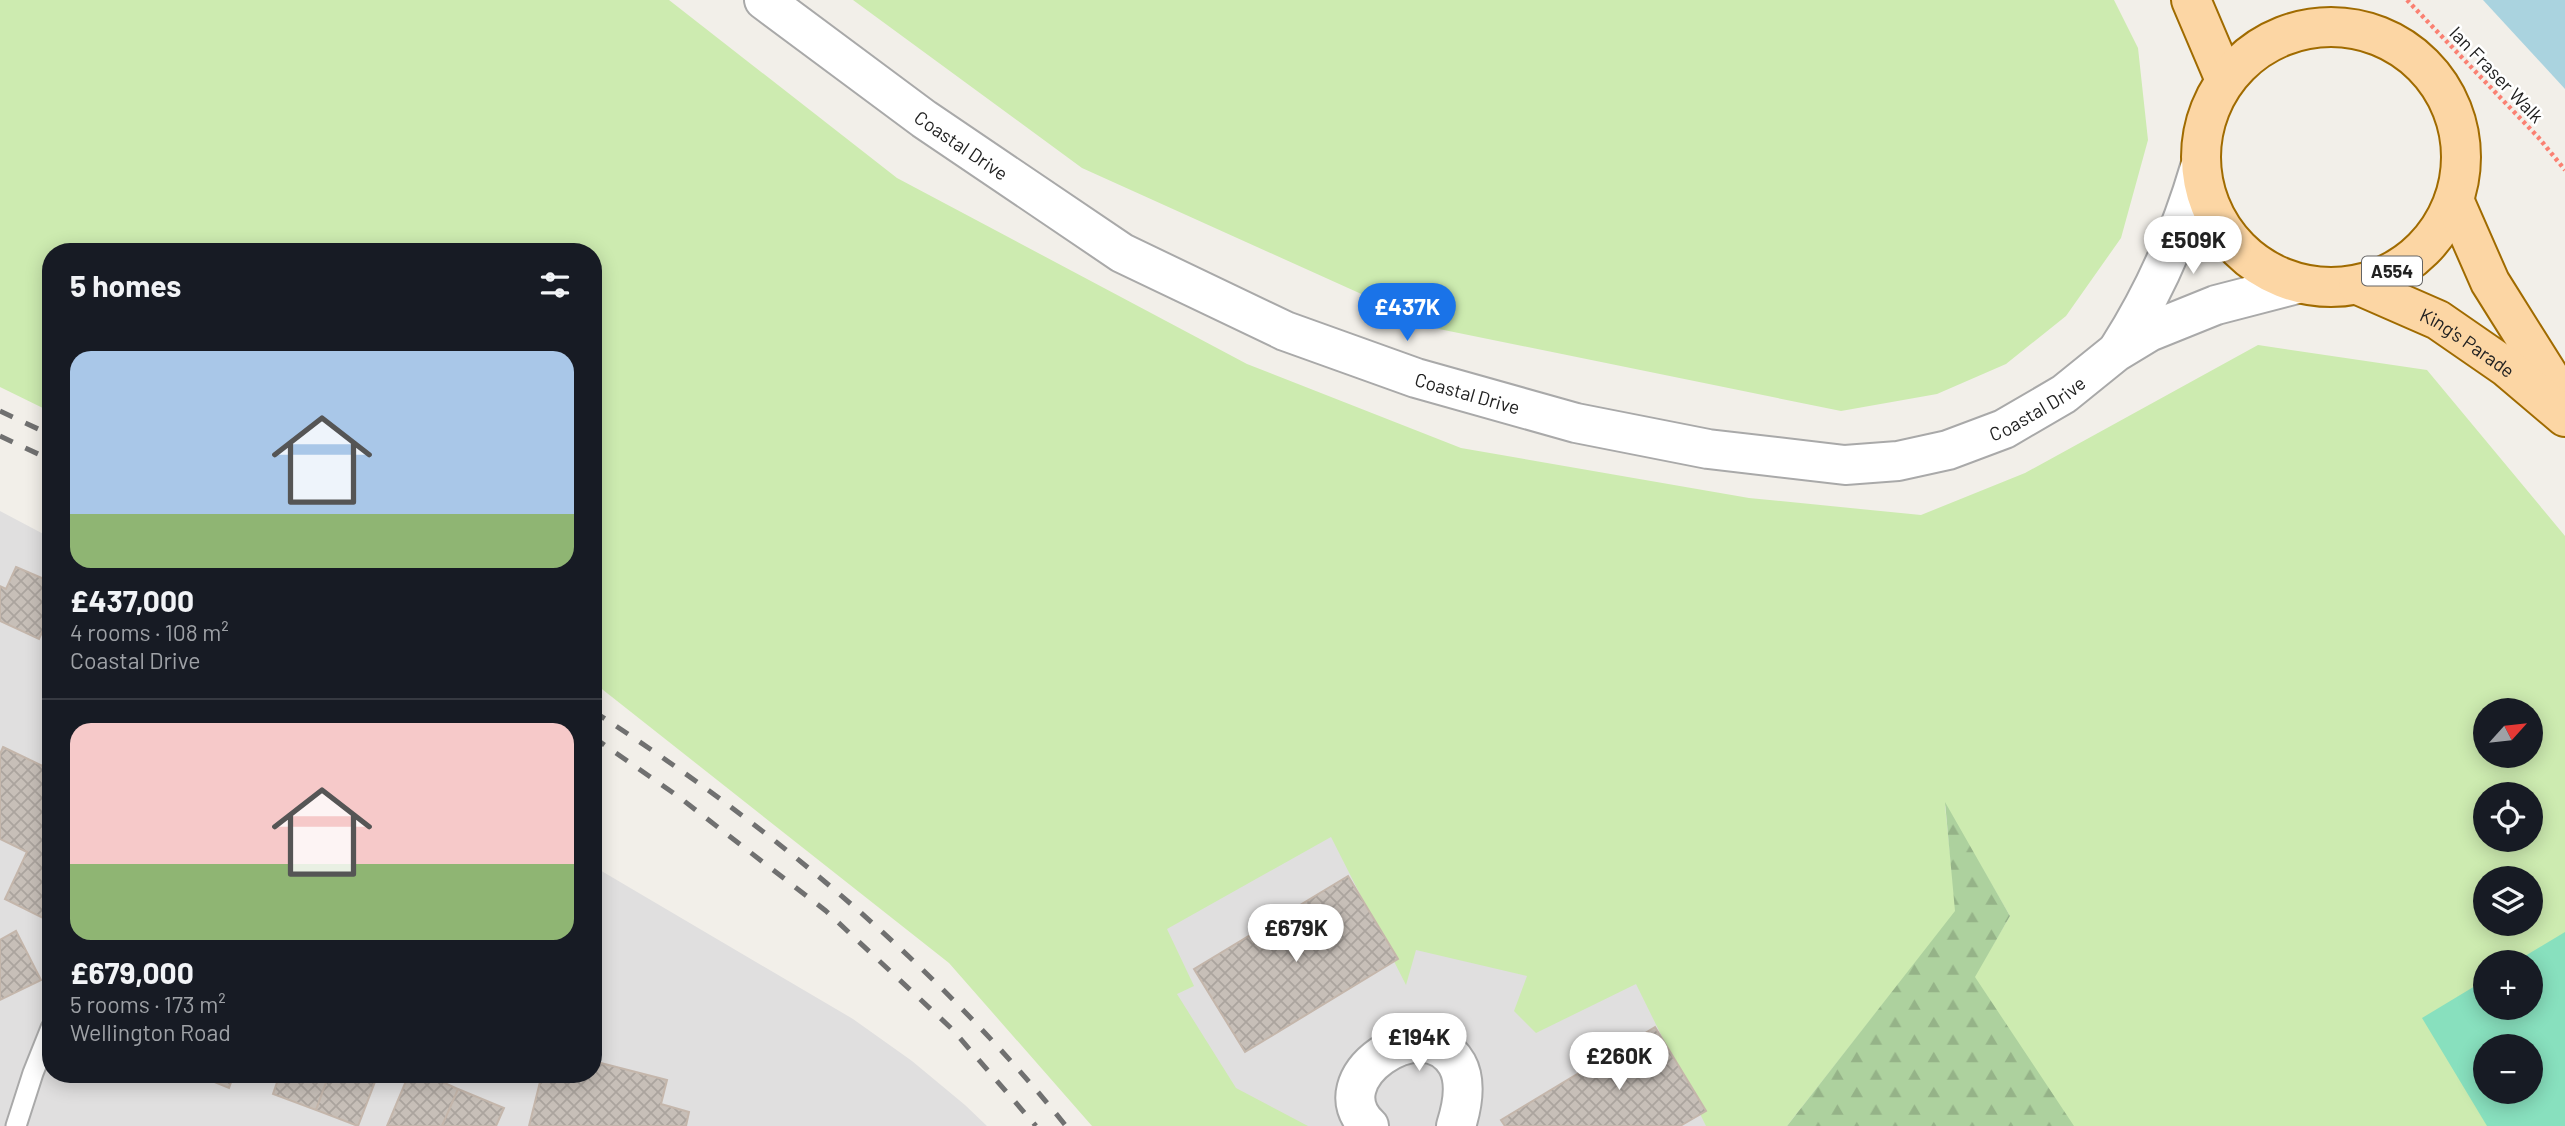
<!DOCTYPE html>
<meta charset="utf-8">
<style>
body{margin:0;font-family:Barlow,sans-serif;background:#20242c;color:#f1f3f6;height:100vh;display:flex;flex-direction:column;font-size:26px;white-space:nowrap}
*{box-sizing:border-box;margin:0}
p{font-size:23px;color:#9ea1a6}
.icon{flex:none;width:38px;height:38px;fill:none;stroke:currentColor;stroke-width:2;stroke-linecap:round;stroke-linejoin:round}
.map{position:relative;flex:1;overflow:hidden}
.side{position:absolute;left:42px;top:243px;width:560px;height:840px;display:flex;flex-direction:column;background:#171b24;border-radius:28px;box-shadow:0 4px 18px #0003}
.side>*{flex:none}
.needle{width:46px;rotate:63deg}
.fabs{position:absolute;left:2473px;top:698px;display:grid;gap:14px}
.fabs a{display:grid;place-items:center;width:70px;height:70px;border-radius:50%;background:#171b24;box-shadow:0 4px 18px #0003;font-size:35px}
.price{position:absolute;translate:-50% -60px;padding:0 16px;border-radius:24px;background:#fff;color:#222;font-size:23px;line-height:46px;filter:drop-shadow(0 2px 4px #0008)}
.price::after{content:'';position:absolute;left:50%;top:42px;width:21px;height:16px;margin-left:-10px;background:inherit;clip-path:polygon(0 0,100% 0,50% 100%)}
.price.on{background:#1a73e8;color:#fff}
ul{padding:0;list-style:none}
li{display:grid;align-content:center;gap:14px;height:371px;padding:0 28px}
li+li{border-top:2px solid #363941}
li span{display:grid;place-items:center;height:217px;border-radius:21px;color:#555}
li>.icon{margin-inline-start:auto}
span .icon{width:126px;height:126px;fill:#fffc;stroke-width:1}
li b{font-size:30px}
h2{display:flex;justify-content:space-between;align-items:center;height:84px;padding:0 28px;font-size:30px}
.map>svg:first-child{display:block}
.residential{fill:#e0dfdf}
.grass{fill:#cdebb0;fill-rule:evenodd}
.forest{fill:url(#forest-firs)}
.pitch{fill:#88e0be;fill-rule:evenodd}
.water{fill:#aad3df}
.building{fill:url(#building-cross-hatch);stroke:#c4b6ab;stroke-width:2}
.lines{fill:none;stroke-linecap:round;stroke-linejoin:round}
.service-casing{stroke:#a9a9a9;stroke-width:23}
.minor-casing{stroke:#a9a9a9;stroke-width:42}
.tertiary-casing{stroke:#a9a9a9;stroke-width:42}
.primary-casing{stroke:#a06b00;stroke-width:42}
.path{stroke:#fa8072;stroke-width:4.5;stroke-dasharray:3.5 3.5;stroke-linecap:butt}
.service{stroke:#fff;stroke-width:19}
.minor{stroke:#fff;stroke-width:38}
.tertiary{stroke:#fff;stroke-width:38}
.primary{stroke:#fcd6a4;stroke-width:38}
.rail{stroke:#707070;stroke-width:5;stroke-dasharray:14 14;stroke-linecap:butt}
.labels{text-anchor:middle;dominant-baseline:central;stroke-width:5;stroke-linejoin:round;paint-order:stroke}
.shield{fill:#fff;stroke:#646464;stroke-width:2}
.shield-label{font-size:18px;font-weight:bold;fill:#222}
.street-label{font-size:19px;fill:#222;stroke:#fff}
</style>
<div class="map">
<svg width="2565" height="1126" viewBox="0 0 2565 1126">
<defs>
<pattern id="forest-firs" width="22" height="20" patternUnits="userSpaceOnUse" patternTransform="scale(1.75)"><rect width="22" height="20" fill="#add19e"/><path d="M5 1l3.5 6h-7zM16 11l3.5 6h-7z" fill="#95b388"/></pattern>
<pattern id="building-cross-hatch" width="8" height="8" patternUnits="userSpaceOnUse" patternTransform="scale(1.75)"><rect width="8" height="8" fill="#c7bfb8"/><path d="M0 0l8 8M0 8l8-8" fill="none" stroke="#aba49e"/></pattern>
</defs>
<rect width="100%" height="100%" fill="#f2efe9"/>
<path class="residential" d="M0,511L51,538V1074H593V866L853,1019L912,1061L965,1105L987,1126H0Z
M1353,821L1664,984L1757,1126H1215L1153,931Z"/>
<path class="grass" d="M0,0H669L897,178L1247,364L1461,448L1749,498L1921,515L2025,473L2258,345L2427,370L2565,536V1126H2073L1974,977L2010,916L1945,805L1956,911L1787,1126H1706L1636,984L1536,1033L1514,1011L1527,976L1416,950L1406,985L1331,837L1167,929L1194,986L1177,994L1236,1088L1308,1126H1092L949,963L593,682V252H51V412L0,387ZM2485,710H2530V756H2485ZM2485,794H2530V840H2485ZM2485,878H2530V924H2485ZM2485,962H2530V1008H2485ZM2485,1046H2530V1092H2485Z
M853,0H2114L2138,48L2148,140L2121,238L2066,316L2006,364L1937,394L1841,411L1439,329L1082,168Z"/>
<path class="forest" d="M1945,802L2010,916L1975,977L2074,1126H1787L1955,911Z"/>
<path class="pitch" d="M2565,932V1126H2487L2422,1018L2485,980V1008H2530V962H2515ZM2485,1046H2530V1092H2485Z"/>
<path class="water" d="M2483,0H2565V89Z"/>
<path class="building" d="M16,567L51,582V613L39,639L0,621V586L6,589Z
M3,747L51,770V922L5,899L27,852L0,839V754Z
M1348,876L1398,959L1245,1052L1194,969Z
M16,931L41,980L0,1000V940Z
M1655,1027L1706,1111L1680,1126H1505L1501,1120Z
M593,1061L667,1080L661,1104L689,1112L686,1126H529L542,1074H593Z
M195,1074H234L229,1088Z
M280,1074H329L316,1110L273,1094Z
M329,1074H378L358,1126L316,1110Z
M409,1074H425L458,1089L442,1126H387Z
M458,1089L504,1108L496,1126H442Z"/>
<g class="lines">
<g class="service-casing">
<path id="service" d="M16,1126L33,1073L51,1028"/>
</g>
<g class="minor-casing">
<path id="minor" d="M1369,1126C1318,1080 1423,1006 1457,1064C1467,1082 1462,1107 1456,1126"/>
</g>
<g class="tertiary-casing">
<g id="tertiary">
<path id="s1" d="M764,0L924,119L1122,253L1285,331L1416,378L1576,423L1708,449L1845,465L1898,461L1948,450L2004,429L2064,394L2116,352L2149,332L2216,305L2297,284"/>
<path d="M2119,348C2156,290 2181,232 2200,167"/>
</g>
</g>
<g class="primary-casing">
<g id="primary">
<path d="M2191,0L2225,80"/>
<circle cx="2331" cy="157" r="130"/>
<path d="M2454,200L2490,282L2564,400"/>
<path id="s2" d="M2358,285L2438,320L2506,367L2565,417"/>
</g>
</g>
<path class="path" d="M2407,0L2538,137L2565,170"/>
<use href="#service" class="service"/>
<use href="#minor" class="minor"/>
<use href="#tertiary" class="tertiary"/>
<use href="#primary" class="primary"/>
<path class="rail" d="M0,411L51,435
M0,436L51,460
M593,711C768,824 935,963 1066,1126
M593,737L679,797L826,911L952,1029L1036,1126"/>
</g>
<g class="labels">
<rect class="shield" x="2362" y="256.5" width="60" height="29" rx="5"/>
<g class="shield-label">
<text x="2392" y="271">A554</text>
</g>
<g class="street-label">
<text transform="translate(2497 74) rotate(46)">Ian Fraser Walk</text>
<text stroke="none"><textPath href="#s1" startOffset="245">Coastal Drive</textPath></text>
<text stroke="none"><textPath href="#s2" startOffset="124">King's Parade</textPath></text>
<text stroke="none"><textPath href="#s1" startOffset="812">Coastal Drive</textPath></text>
<text stroke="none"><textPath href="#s1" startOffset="1400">Coastal Drive</textPath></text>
</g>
</g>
</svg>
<div class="fabs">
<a><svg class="needle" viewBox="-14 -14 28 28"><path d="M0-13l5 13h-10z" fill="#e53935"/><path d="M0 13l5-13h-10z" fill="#9ea1a6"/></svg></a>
<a><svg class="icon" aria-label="locate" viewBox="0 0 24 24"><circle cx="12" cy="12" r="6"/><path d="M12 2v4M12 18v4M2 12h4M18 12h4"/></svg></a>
<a><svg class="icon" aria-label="layers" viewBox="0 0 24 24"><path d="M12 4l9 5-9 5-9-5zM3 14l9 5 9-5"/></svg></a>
<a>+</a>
<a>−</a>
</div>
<b class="price" style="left:2193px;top:276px">£509K</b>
<b class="price on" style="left:1407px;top:343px">£437K</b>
<b class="price" style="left:1296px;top:964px">£679K</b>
<b class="price" style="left:1419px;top:1073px">£194K</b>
<b class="price" style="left:1619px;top:1092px">£260K</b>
<section class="side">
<h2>5 homes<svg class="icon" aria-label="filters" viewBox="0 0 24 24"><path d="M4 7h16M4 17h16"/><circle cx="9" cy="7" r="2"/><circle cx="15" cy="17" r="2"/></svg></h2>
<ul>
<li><span style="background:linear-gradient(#a9c7e8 75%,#8fb573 0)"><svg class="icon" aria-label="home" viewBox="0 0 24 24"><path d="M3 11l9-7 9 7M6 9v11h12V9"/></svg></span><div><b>£437,000</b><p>4 rooms · 108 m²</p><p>Coastal Drive</p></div></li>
<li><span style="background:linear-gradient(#f6c9c9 65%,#8fb573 0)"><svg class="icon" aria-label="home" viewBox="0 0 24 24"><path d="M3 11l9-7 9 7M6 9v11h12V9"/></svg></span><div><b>£679,000</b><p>5 rooms · 173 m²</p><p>Wellington Road</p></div></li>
</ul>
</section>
</div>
